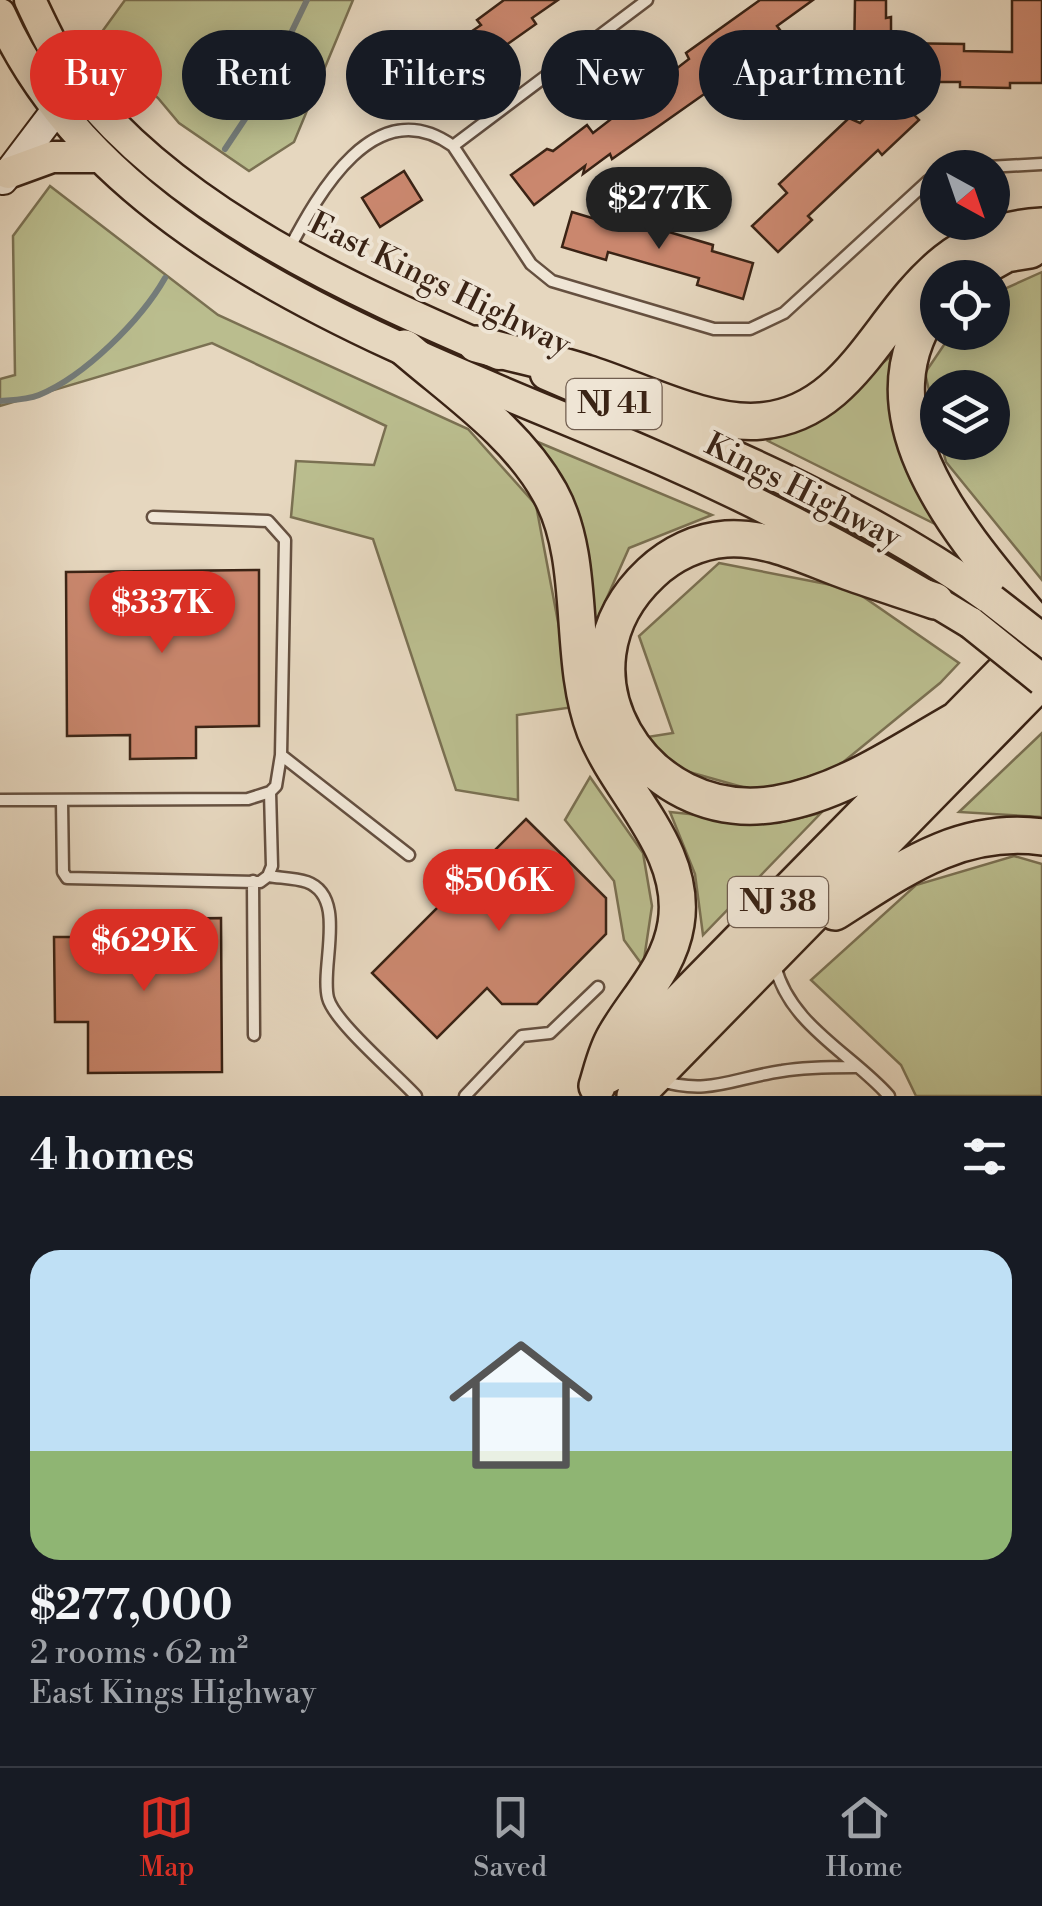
<!DOCTYPE html>
<meta charset="utf-8">
<style>
body{margin:0;font-family:"Libre Bodoni",serif;background:#242831;color:#f1f3f6;height:100vh;display:flex;flex-direction:column;font-size:38px;white-space:nowrap}
*{box-sizing:border-box;margin:0}
p{font-size:32px;color:#9ea1a6}
.icon{flex:none;width:55px;height:55px;fill:none;stroke:currentColor;stroke-width:2;stroke-linecap:round;stroke-linejoin:round}
.map{position:relative;height:1096px;overflow:hidden}
.panel{display:flex;flex-direction:column;background:#171b24;flex:1}
.panel>*{flex:none}
.hud{position:absolute;left:30px;top:30px;width:982px;height:90px;display:flex;gap:20px}
.needle{width:65px;rotate:140deg}
.fabs{position:absolute;left:920px;top:150px;display:grid;gap:20px}
.fabs a{display:grid;place-items:center;width:90px;height:90px;border-radius:50%;background:#171b24;box-shadow:0 5px 25px #0003;font-size:50px}
.price{position:absolute;translate:-50% -85px;padding:0 22px;border-radius:35px;background:#d93025;color:#fff;font-size:32px;line-height:65px;filter:drop-shadow(0 2px 5px #0008)}
.price::after{content:'';position:absolute;left:50%;top:60px;width:30px;height:22px;margin-left:-15px;background:inherit;clip-path:polygon(0 0,100% 0,50% 100%)}
.price.active{background:#222;color:#fff}
ul{padding:0;list-style:none}
li{display:grid;align-content:center;gap:20px;height:530px;padding:0 30px}
li+li{border-top:2px solid #363941}
li span{display:grid;place-items:center;height:310px;border-radius:30px;color:#555}
li>.icon{margin-inline-start:auto}
span .icon{width:180px;height:180px;fill:#fffc;stroke-width:1}
li b{font-size:42px}
h2{display:flex;justify-content:space-between;align-items:center;height:120px;padding:0 30px;font-size:42px}
.chip{padding:0 35px;border-radius:45px;background:#171b24;box-shadow:0 5px 25px #0003;font-size:35px;line-height:90px}
.chip.active{background:#d93025;color:#fff}
.tabs{display:flex;justify-content:space-around;align-items:center;height:140px;border-top:2px solid #363941;background:#171b24;font-size:28px;color:#9ea1a6}
.tabs a{display:grid;justify-items:center;gap:5px}
.tabs .active{color:#d93025}
.map>svg:first-child{display:block}
.green{fill:#babd8e;stroke:#7a7052;stroke-width:2.5}
.lines{fill:none;stroke-linecap:round;stroke-linejoin:round}
.stream{stroke:#747c7a;stroke-width:6}
.building{fill:#ca876e;stroke:#3a2315;stroke-width:2.5}
.lane-casing{stroke:#655040;stroke-width:15}
.secondary-casing{stroke:#3a2315;stroke-width:32}
.primary-casing{stroke:#3a2315;stroke-width:35}
.highway-casing{stroke:#3a2315;stroke-width:40}
.lane{stroke:#efe5d5;stroke-width:10}
.secondary{stroke:#efe5d5;stroke-width:28}
.primary{stroke:#e6d7bf;stroke-width:30}
.highway{stroke:#e6d7bf;stroke-width:35}
.primary-bridge-casing{stroke:#3a2315;stroke-width:35;stroke-linecap:butt}
.primary-bridge{stroke:#e6d7bf;stroke-width:30}
.labels{text-anchor:middle;dominant-baseline:central;stroke-width:8;stroke-linejoin:round;paint-order:stroke}
.shield{fill:#efe5d5;stroke:#705d4f;stroke-width:2.5}
.shield-label{font-size:30px;font-weight:bold;fill:#3a2315}
.street-label{font-size:32px;fill:#3a2315;stroke:#efe5d5}
</style>
<div class="map">
<svg width="1042" height="1096" viewBox="0 0 1042 1096">
<rect width="100%" height="100%" fill="#e6d7bf"/>
<filter id="stains"><feTurbulence type="fractalNoise" baseFrequency=".002" numOctaves="4"/><feColorMatrix values="0 0 0 0 .2 0 0 0 0 .09 0 0 0 0 .02 0 0 0 .5 -.17"/></filter>
<radialGradient id="worn" r=".72"><stop offset=".6" stop-color="#630" stop-opacity="0"/><stop offset="1" stop-color="#630" stop-opacity=".3"/></radialGradient>
<path class="green" d="M125,0H353L294,142L249,171L179,123L158,98L96,40Z
M50,186L218,315L468,429L536,505L574,707L517,715L518,800L456,790L373,539L291,517L296,461L374,465L386,426L212,343L0,406V379L15,375L13,236Z
M1042,272V580L946,462L941,443L992,442V388H938L937,425L925,373L952,333L992,332L993,294Z
M895,353L941,527L768,441L841,396Z
M533,440L712,515L629,548L586,645Z
M719,563L852,589L959,663L940,683L836,768L760,792L682,770L641,738L673,733L639,636Z
M1042,733V817L959,812Z
M590,777L643,853L652,906L643,966L624,940L614,881L565,820Z
M670,812L777,823L821,813L703,935L695,874Z
M1014,856L1042,864V1096H916L901,1065L811,980L916,885Z"/>
<g class="lines">
<path class="stream" d="M225,149L261,95L307,0
M0,401C13,400 27,400 39,395C85,376 141,320 165,278"/>
</g>
<path class="building" d="M504,0H558L532,18L536,24L499,50L503,55L466,81L444,50L481,25L477,20Z
M760,0H813L777,26L780,30L705,83L710,90L612,159L610,154L583,174L585,166L534,205L511,175L547,149L553,151L587,125L593,133L689,59L686,53Z
M855,0H886V18L891,17V43L964,44V51L1012,52V0H1042V83H1010V88L960,87V82H903L925,62L854,61Z
M892,92L919,120L882,155L878,150L808,216L812,220L778,252L752,226L787,193L779,184L849,118L860,123Z
M404,171L422,200L380,227L362,198Z
M572,212L615,225L618,217L713,245L712,251L753,263L743,299L697,285L699,278L608,252L606,260L562,247Z
M259,570V726L196,727V758L130,759V735L67,736L66,572Z
M526,819L606,898V934L537,1004H502L487,988L437,1038L372,973Z
M221,918L222,1072L88,1073V1022H55L54,937H83V920Z"/>
<g class="lines">
<g class="lane-casing">
<path id="lane" d="M453,146L647,0
M971,168L1042,164
M288,251C318,194 375,90 453,146L531,264L552,281L714,329H750L784,313L928,181L938,178
M153,517L268,521L285,540L281,755L276,786L270,792L272,866L268,876
M281,755L409,855
M0,800L248,799L270,792
M62,802L63,872L67,878L260,882L268,876C280,878 295,878 307,882C348,897 320,966 328,998C334,1022 397,1075 416,1096
M253,881L254,1035
M775,965C789,1025 852,1054 889,1096
M658,1080C709,1096 733,1078 782,1071C806,1067 830,1067 854,1067
M465,1096L522,1036L550,1033L598,987"/>
</g>
<g class="secondary-casing">
<path id="secondary" d="M3,180L56,110"/>
</g>
<g class="primary-casing">
<path id="primary" d="M30,0C44,30 58,60 79,86C179,213 353,291 499,354
M0,14C109,259 435,360 663,460C770,507 872,562 971,623
M8,173L52,157H101
M546,374C698,440 856,502 992,600"/>
</g>
<g class="highway-casing">
<path id="highway" d="M963,278L1006,254L1030,250
M938,301C848,417 971,545 1042,631
M476,344C512,354 550,361 586,373C638,389 706,426 761,421C886,410 888,233 1042,226
M405,348C456,392 517,433 550,493C588,562 567,657 595,731C620,794 688,850 676,924C669,969 636,999 615,1036C606,1051 602,1070 597,1086
M935,601C906,591 877,582 849,572C809,558 769,536 726,539C698,541 671,554 651,573C547,670 642,826 776,804C843,793 901,751 960,718
M835,912C901,870 960,826 1042,837
M608,1075L1042,633
M635,1096L1042,680"/>
</g>
<use href="#lane" class="lane"/>
<use href="#secondary" class="secondary"/>
<use href="#primary" class="primary"/>
<use href="#highway" class="highway"/>
<g class="primary-bridge-casing">
<path id="primary-bridge" d="M992,600L1042,639
M971,623L1042,680"/>
</g>
<use href="#primary-bridge" class="primary-bridge"/>
</g>
<g class="labels">
<g class="shield">
<rect x="566.5" y="379" width="95" height="50" rx="8"/>
<rect x="728" y="877" width="100" height="50" rx="8"/>
</g>
<g class="shield-label">
<text x="614" y="404">NJ 41</text>
<text x="778" y="902">NJ 38</text>
</g>
<g class="street-label">
<text transform="translate(440 284) rotate(26)">East Kings Highway</text>
<text transform="translate(803 491) rotate(27)">Kings Highway</text>
</g>
</g>
<rect width="100%" height="100%" filter="url(#stains)"/>
<rect width="100%" height="100%" fill="url(#worn)"/>
</svg>
<div class="fabs">
<a><svg class="needle" viewBox="-14 -14 28 28"><path d="M0-13l5 13h-10z" fill="#e53935"/><path d="M0 13l5-13h-10z" fill="#9ea1a6"/></svg></a>
<a><svg class="icon" aria-label="locate" viewBox="0 0 24 24"><circle cx="12" cy="12" r="6"/><path d="M12 2v4M12 18v4M2 12h4M18 12h4"/></svg></a>
<a><svg class="icon" aria-label="layers" viewBox="0 0 24 24"><path d="M12 4l9 5-9 5-9-5zM3 14l9 5 9-5"/></svg></a>
</div>
<b class="price active" style="left:659px;top:252px">$277K</b>
<b class="price" style="left:162px;top:656px">$337K</b>
<b class="price" style="left:499px;top:934px">$506K</b>
<b class="price" style="left:144px;top:994px">$629K</b>
<div class="hud">
<a class="chip active">Buy</a>
<a class="chip">Rent</a>
<a class="chip">Filters</a>
<a class="chip">New</a>
<a class="chip">Apartment</a>
</div>
</div>
<section class="panel">
<h2>4 homes<svg class="icon" aria-label="filters" viewBox="0 0 24 24"><path d="M4 7h16M4 17h16"/><circle cx="9" cy="7" r="2"/><circle cx="15" cy="17" r="2"/></svg></h2>
<ul>
<li><span style="background:linear-gradient(#bfe0f5 65%,#8fb573 0)"><svg class="icon" aria-label="home" viewBox="0 0 24 24"><path d="M3 11l9-7 9 7M6 9v11h12V9"/></svg></span><div><b>$277,000</b><p>2 rooms · 62 m²</p><p>East Kings Highway</p></div></li>
</ul>
</section>
<nav class="tabs">
<a class="active"><svg class="icon" aria-label="map" viewBox="0 0 24 24"><path d="M3 6l6-2 6 2 6-2v14l-6 2-6-2-6 2zM9 4v14M15 6v14"/></svg>Map</a>
<a><svg class="icon" aria-label="saved" viewBox="0 0 24 24"><path d="M7 4h10v16l-5-4-5 4z"/></svg>Saved</a>
<a><svg class="icon" aria-label="home" viewBox="0 0 24 24"><path d="M3 11l9-7 9 7M6 9v11h12V9"/></svg>Home</a>
</nav>
